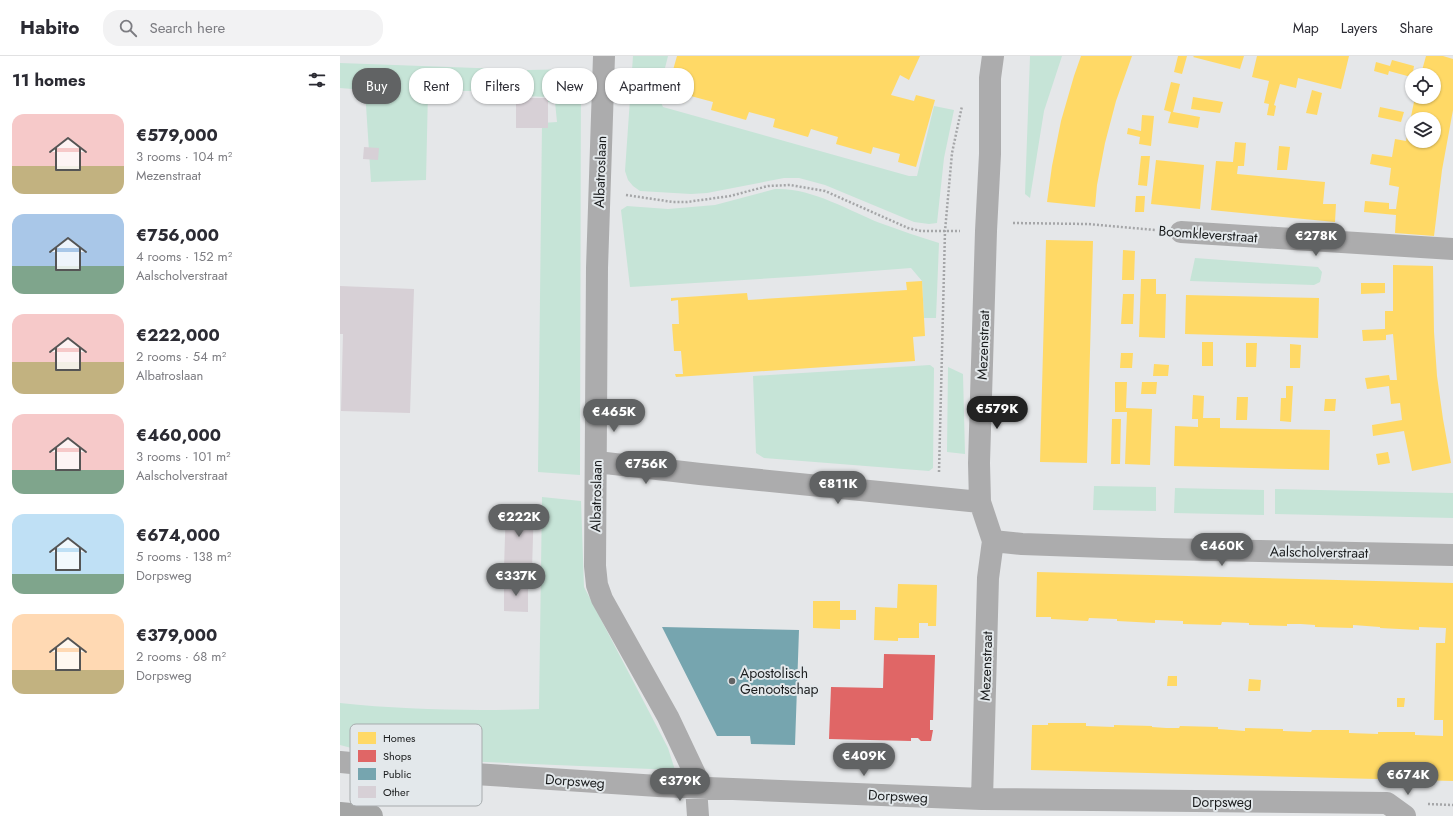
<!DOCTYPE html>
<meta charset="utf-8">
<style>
body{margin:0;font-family:Jost,sans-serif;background:#f2f2f3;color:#2b2b33;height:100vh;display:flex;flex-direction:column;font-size:15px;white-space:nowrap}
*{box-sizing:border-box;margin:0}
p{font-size:13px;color:#7c7c81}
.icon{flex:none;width:22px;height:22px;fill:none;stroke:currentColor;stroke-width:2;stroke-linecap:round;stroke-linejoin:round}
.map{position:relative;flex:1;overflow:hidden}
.drawer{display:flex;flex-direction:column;background:#fff;width:340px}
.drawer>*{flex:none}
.top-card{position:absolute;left:12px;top:12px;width:380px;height:36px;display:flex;gap:8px}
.fabs{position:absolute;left:1065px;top:12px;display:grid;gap:8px}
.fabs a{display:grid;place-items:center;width:36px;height:36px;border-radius:50%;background:#fff;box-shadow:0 1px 3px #0004;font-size:20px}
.price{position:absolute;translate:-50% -34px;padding:0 9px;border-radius:14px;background:#616364;color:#fff;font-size:13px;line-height:26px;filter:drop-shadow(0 1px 2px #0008)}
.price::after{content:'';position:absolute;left:50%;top:24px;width:12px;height:9px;margin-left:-6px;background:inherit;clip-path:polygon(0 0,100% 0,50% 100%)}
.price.selected{background:#222;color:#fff}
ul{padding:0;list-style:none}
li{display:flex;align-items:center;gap:12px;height:100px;padding:0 12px}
li span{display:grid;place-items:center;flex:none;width:112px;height:80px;border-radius:12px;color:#555}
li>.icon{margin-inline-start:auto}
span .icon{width:48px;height:48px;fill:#fffc;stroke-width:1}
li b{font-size:17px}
h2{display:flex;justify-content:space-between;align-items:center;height:48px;padding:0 12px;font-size:17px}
.pill{padding:0 14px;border-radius:16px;background:#fff;box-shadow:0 1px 3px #0004;font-size:14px;line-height:36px}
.pill.selected{background:#616364;color:#fff}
header{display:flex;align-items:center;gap:24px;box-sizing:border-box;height:56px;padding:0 20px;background:#fff;border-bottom:1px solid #e1e1e2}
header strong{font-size:19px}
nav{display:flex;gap:22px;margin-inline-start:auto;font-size:14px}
.search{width:280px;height:36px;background:#f2f2f3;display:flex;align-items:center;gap:10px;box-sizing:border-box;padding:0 14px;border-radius:16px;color:#7c7c81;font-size:15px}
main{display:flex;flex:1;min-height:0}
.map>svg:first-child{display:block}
.green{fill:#c6e4d7}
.homes{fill:#ffd966;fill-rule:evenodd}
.shops{fill:#e06666}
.public{fill:#76a5af}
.building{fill:#d7d0d6}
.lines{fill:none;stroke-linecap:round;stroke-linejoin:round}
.path{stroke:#a5a6a8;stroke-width:2.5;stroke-dasharray:2 2;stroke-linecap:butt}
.street{stroke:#acacad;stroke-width:22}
.primary{stroke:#a4a5a5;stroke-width:22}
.poi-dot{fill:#616364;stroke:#e3e8eb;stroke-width:1.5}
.labels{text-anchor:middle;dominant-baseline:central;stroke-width:4;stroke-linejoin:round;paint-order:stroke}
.street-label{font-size:14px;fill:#1a1c1d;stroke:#e3e8eb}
.poi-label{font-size:14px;fill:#1a1c1d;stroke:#e3e8eb;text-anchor:start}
.key{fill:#e3e8eb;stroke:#a7abad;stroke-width:1}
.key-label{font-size:11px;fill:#1a1c1d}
</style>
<header>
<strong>Habito</strong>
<div class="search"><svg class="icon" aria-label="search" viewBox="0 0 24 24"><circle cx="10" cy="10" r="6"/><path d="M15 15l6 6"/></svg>Search here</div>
<nav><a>Map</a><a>Layers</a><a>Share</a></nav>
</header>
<main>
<section class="drawer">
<h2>11 homes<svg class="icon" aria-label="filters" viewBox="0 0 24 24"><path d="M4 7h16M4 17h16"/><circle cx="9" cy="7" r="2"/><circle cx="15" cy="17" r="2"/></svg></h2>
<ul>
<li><span style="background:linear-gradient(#f6c9c9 65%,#c2b280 0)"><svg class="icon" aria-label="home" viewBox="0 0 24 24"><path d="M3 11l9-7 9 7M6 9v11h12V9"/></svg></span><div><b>€579,000</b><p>3 rooms · 104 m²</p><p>Mezenstraat</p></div></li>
<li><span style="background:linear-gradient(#a9c7e8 65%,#7fa58c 0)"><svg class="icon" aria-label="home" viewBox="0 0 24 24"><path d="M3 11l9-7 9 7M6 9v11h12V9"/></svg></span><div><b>€756,000</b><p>4 rooms · 152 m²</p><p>Aalscholverstraat</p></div></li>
<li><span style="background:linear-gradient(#f6c9c9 60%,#c2b280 0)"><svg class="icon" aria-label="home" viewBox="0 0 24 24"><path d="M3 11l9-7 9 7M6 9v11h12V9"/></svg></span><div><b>€222,000</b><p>2 rooms · 54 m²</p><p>Albatroslaan</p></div></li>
<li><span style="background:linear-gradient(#f6c9c9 70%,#7fa58c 0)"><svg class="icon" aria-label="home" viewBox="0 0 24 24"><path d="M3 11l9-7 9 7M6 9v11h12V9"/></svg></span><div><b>€460,000</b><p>3 rooms · 101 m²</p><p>Aalscholverstraat</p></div></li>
<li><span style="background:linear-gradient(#bfe0f5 75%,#7fa58c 0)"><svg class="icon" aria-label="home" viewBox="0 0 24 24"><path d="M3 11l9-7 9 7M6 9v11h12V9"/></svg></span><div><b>€674,000</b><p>5 rooms · 138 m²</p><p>Dorpsweg</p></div></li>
<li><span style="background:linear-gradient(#ffd9b3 70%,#c2b280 0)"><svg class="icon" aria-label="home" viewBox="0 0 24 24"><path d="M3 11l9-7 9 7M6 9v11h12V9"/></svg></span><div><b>€379,000</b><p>2 rooms · 68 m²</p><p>Dorpsweg</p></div></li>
</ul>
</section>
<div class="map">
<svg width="1113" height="760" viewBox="0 0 1113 760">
<rect width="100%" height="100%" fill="#e5e7e9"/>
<path class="green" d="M293,0H328L318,40L323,51L569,120H577L594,50L614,54L604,102L597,167L589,168L574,166L485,129L459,122H444L367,137L351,138L300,135L293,130L288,124L285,115Z
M690,0H722L704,55L690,142L685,138Z
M0,7L164,13L166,35H88L86,124L31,126L25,34L0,32Z
M241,13L240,419L198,416L202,67L217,66L215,46H205L206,41L187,40V14Z
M435,133C470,131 508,154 540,167C560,174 579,181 599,187L596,262H584L582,225L571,212L466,220L290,231L281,154L287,150L328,153L375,149Z
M855,202L978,211L982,216L980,226L974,229L850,225Z
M590,309L594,312L593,412L589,415L424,402L416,397L413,320Z
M608,311L623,318L625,398L607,396Z
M754,430L816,431V455L753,454Z
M835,432L924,434V459L834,457Z
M935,433L1113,437V462L935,458Z
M202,441L241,445L244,531L328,692L335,714L50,702L0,689V647C66,654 132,655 199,653Z"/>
<path class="homes" d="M337,0H580L569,24L560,19L551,39L574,45L576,39L595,44L576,111L558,106L560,98L533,91L531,98L496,88L498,81L471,73L468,81L433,71L435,63L409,56L406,64L371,54L373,46L347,39L344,47L325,42Z
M741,0H792L776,45L765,87L757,129L755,151L707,146L712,110L721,65L734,20Z
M838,0H847L842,18L834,16Z
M854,0H904L900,13L853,1Z
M917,0H1009L1001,33L958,22L956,32L940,28L934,49L936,50L934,60L927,59L929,48L924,47L929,25L912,21Z
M1086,0H1103L1113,3V54L1102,114L1094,180L1055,177L1056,159L1024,156L1025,145L1049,147V153H1056L1059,131L1049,129L1051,112L1030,108L1032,98L1052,101L1055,83L1066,85L1075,41H1094V19H1072V39H1069L1068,35L1071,21L1049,15L1048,19L1034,15L1036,6L1050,10L1052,4L1074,10L1073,16L1081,18ZM1072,63H1094V85H1072Z
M831,26L840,28L833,56L860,61L858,72L828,67L831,56L824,54Z
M972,34L982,37L977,59L966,57Z
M853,41L883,46L880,57L851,53Z
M1040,51L1064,56L1061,66L1038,61Z
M802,59L814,60L811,90L799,88L800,81L787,78L788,72L801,75Z
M895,86L906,87L904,110H898L897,118L985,126L983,148H996L995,166L871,154L876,105L893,106Z
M939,90L950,91L947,114H937Z
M801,100H810L807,130L798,129Z
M816,104L864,109L860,153L811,148Z
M796,140H805L804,156H795Z
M706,184L753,185L747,407L700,406Z
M783,194L795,195L794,224H782Z
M1053,209L1093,210L1094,276L1097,320L1103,363L1111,407L1072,415L1064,375L1033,380L1032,369L1062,364L1060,347L1051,348L1049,330L1027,333L1025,322L1049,319L1050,324H1057L1053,278L1046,279V284L1023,285L1022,274L1045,273V255H1053Z
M801,223H816V238H826L825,282L799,281Z
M582,225L585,280L573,281L575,305L336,321L335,318H343L341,295H334L332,268H339L338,244L331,245V242L407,237L408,244L567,234L566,226Z
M1021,227H1045V237L1021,238Z
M783,238H794L793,268H781Z
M846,239L979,242L978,282L845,278Z
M862,286H873V310H862Z
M906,287H917L916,311H906Z
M950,288L961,289L960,312H950Z
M781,297H793L792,312H780Z
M814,308L829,309L828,320H813Z
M775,326H787L786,352L812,353L810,409L785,408L787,356H775Z
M802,326H817L816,338H801Z
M946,330H953L951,366L940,365L941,342H946Z
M853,339L864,340L863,362H880V372L990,374L989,414L834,410L835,370L858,371V363H852Z
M897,341H908L907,364H896Z
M985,343H996L995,355H984Z
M772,363H781L780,408H771Z
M1048,396L1050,407L1038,409L1036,398Z
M697,516L1113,527V725L691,714L692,669H708V667H746V670L774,671V669L812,670V671L826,672H839L840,670L878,671V673L905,675V672L943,673V675L971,676L972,674H1009V677L1038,678V676H1075V679L1103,680V664H1094L1096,587H1105L1106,572L1079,571V574L1040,572V571L1013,569V572L975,571V569L961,568H947V570L909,569V567L882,566L881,569L843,568V565L815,564V567L777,565V563L749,562L748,565L711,563V561H696Z
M558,528L597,529L596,570H588V567H579V582H558V585L534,584L535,551L557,552Z
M473,545H500V554H516V564H500V573L473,572Z
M828,620H837V630H827Z
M909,623L921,624L920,635H908Z
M1057,642H1065L1064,651H1057Z"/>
<path class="shops" d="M544,598L595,599L593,664H590V674H593L591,685H581L578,682H571V685L489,683L491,631L543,632Z"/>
<path class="public" d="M322,571L459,574L455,689L411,688L410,680H377Z"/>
<path class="building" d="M176,42H208V72H176Z
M24,91L39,92L38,104L23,103Z
M0,230L74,233L70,357L1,355L3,278H0Z
M166,449L174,450V453H185V450H194L192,513L164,512Z
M164,526H188V556L164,555Z"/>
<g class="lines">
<path class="path" d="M286,139L333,146H347L390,140L428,130L450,129L485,135L568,172L581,175H620
M673,167L748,168L815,174
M599,416L605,175L612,97L622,50
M1088,748L1113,749"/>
<path class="street" d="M264,0L257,212L255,510L257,529L262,543L328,661L355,718L358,760
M841,176L1113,193
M257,406L360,418L640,446
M653,485L682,488L822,493L1113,499
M0,706L104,716L318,730L642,743L1047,747L1065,760
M642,743L648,522L653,485L640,446L639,407L646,175L650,98V22L653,0"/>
<path class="primary" d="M0,757L32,760"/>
</g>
<circle class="poi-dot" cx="392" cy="625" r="4"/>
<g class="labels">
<g class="street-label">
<text transform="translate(260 116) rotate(-88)">Albatroslaan</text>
<text transform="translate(868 178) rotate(4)">Boomkleverstraat</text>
<text transform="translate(643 289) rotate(-88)">Mezenstraat</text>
<text transform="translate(256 440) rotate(-89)">Albatroslaan</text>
<text transform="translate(979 496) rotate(1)">Aalscholverstraat</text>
<text transform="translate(646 610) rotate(-88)">Mezenstraat</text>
<text transform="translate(235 725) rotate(4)">Dorpsweg</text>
<text transform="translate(558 740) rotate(3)">Dorpsweg</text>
<text x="882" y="746">Dorpsweg</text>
</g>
<g class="poi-label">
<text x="400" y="617">Apostolisch<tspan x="400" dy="16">Genootschap</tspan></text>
</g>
</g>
<rect x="10" y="668" width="132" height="82" rx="6" class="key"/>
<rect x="18" y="676" width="18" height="12" fill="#ffd966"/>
<rect x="18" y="694" width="18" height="12" fill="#e06666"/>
<rect x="18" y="712" width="18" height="12" fill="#76a5af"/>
<rect x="18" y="730" width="18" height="12" fill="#d7d0d6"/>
<g class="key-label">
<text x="43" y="686">Homes</text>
<text x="43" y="704">Shops</text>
<text x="43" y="722">Public</text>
<text x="43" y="740">Other</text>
</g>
</svg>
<div class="fabs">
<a><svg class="icon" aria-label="locate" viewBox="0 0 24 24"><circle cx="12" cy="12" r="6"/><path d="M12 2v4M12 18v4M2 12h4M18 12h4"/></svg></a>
<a><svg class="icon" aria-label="layers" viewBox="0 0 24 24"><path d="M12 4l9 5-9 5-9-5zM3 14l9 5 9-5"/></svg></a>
</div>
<b class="price" style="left:976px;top:201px">€278K</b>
<b class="price selected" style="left:657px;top:374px">€579K</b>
<b class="price" style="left:274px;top:377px">€465K</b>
<b class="price" style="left:306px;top:429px">€756K</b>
<b class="price" style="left:498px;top:449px">€811K</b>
<b class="price" style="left:179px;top:482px">€222K</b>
<b class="price" style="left:882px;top:511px">€460K</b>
<b class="price" style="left:176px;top:541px">€337K</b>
<b class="price" style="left:524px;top:721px">€409K</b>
<b class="price" style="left:1068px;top:740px">€674K</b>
<b class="price" style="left:340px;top:746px">€379K</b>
<div class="top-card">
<a class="pill selected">Buy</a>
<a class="pill">Rent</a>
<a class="pill">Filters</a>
<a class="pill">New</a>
<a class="pill">Apartment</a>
</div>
</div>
</main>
